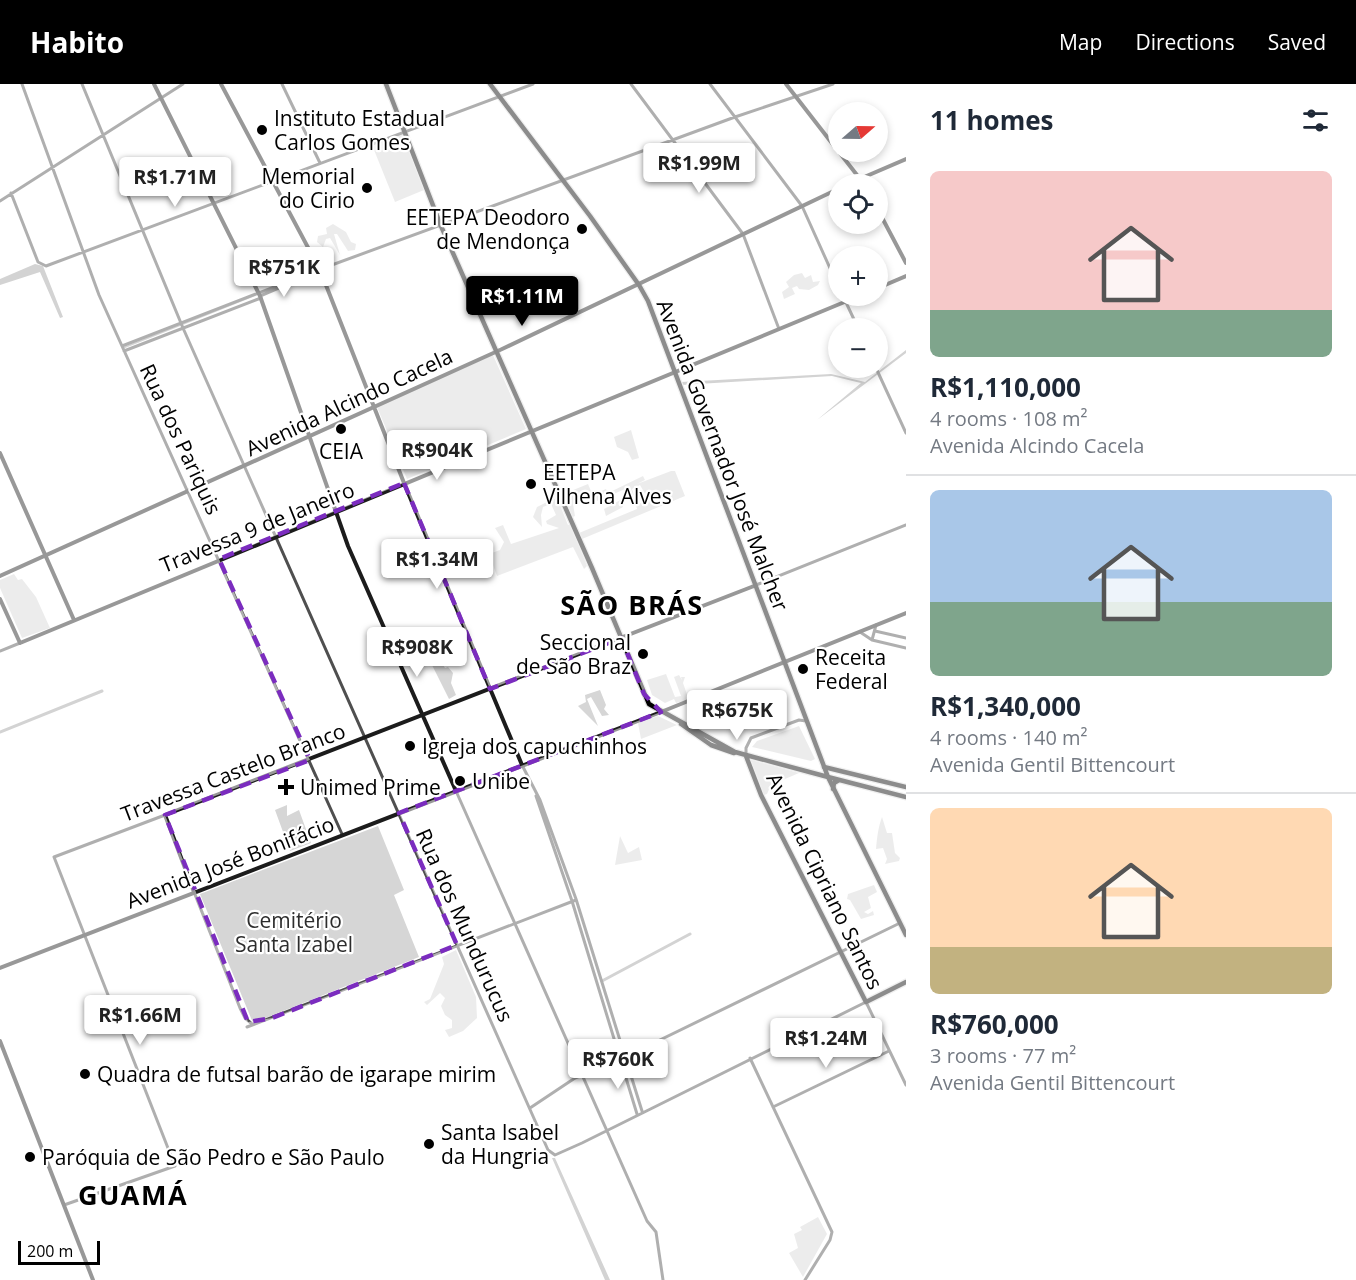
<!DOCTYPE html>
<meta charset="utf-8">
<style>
body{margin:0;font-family:"Open Sans",sans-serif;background:#f2f2f3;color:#1f2937;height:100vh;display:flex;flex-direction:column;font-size:22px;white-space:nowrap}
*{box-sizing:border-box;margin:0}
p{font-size:20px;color:#747a83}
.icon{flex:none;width:33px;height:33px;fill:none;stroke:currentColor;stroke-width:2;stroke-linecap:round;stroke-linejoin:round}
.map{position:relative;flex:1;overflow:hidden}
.details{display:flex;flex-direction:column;background:#fff;width:450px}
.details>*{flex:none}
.needle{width:39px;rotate:70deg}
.buttons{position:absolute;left:828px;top:18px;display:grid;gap:12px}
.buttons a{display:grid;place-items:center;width:60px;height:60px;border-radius:50%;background:#fff;box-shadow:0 3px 9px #0003;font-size:30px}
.scale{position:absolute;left:18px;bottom:15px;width:82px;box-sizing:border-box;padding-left:6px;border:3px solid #000;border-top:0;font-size:16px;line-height:21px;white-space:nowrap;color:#000;-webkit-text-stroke:4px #fff;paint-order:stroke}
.price{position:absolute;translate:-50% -51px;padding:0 14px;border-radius:6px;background:#fff;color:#222;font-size:20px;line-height:39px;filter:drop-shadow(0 2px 3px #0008)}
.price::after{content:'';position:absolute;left:50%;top:36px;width:18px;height:14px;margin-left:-9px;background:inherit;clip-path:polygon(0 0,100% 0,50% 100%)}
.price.current{background:#000;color:#fff}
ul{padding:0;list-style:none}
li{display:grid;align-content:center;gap:12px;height:318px;padding:0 24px}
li+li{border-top:2px solid #e0e1e3}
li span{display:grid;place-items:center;height:186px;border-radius:9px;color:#555}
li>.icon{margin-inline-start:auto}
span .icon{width:108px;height:108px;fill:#fffc;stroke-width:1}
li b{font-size:26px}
h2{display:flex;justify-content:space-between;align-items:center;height:72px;padding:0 24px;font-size:26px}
header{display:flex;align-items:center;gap:36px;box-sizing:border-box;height:84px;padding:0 30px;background:#000;color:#fff}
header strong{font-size:28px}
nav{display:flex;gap:33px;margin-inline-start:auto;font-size:21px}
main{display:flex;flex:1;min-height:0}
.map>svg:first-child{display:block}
.green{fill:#d6d6d6}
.water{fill:#9d9d9d}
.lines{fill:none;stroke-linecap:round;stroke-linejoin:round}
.stream{stroke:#9d9d9d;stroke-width:1.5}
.canal{stroke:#9d9d9d;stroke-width:3}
.primary-casing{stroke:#dbdbdb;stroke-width:7}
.trunk-casing{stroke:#dbdbdb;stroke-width:7}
.tertiary{stroke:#4f4f4f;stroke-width:3}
.secondary{stroke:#1c1c1c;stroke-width:4}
.primary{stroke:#000;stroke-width:4.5}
.trunk{stroke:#000;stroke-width:4.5}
.marked{fill:none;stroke:#7b2cbf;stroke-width:4.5;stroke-dasharray:12 8;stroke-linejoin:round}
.poi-dot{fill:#000;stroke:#fff;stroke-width:2}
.labels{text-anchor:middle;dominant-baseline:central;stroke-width:4.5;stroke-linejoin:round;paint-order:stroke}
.poi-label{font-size:21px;fill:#000;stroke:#fff;text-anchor:start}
.street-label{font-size:21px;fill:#000;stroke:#fff}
.park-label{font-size:21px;fill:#2d2d2d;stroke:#fff}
.district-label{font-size:27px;font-weight:bold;letter-spacing:1.5px;fill:#000;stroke:#fff}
</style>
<header>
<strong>Habito</strong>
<nav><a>Map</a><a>Directions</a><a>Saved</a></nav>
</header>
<main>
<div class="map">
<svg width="906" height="1196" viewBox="0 0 906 1196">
<rect width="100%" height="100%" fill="#fff"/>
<path class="green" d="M402,49L424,106L395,118L372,61Z
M333,140L346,148L351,158L356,160L355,166L348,167L337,150H334L340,171L330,154L326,155L323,163L317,158L318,152L327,150L326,144Z
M802,189L805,194L811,191L813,198L820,197L818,201L809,206L799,205L797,202L792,204L795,210L784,215L782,208L789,203L786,198L794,191Z
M493,271L526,345L407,395L377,323Z
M631,346L639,374L632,376L628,368L617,363L614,353Z
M671,387H675L685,412L582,455L579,449L637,425L636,421L651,415H648L640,401L632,405L634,411L621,417L623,423L606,432L604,425L626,413L623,406L597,417L594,410L606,405L608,409L643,392L645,396L637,400Z
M588,400L593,412L573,420L575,432L571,434L561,411Z
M553,415L558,416L568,441L571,440L587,482L584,485L573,463L497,492L489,470L500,466L504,458L495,444L503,441L511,460L559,444L547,440L546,437L556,431L551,420L543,423L541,431L542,443L533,433L537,423Z
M14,490L18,496L22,495L36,513L50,544L22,554L0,504V496Z
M435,567L445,584L448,583L453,589L451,599L456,611L449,615L429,575Z
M666,590L675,613L681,612L674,593L679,591L682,596L681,593H685L683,599L689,616L676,619L674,615L665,619L652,611L647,596Z
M600,606L606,621L604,625L609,631L602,632L591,613L587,615L598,642L578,622L586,618L585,611Z
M658,632L677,641L641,655L638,639Z
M799,642L815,675L811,677L752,663L757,657Z
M748,675L799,689L771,701L767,710L764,711Z
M287,721V732L299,726L311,759L290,767L275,726Z
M882,733L887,749H892L895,769L900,774L899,777L885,780L887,775L883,764L876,765C877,754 878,744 882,733Z
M378,742L404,806L394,811L419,873L253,939L200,810Z
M620,752L628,769L639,763L642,776L615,781Z
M874,801L877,808L868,813L871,824L864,828L868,830L873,827L874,831L861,835L850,816L847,815L848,810Z
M456,866L476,913L477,934L463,947L449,953L445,946L452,944V936L445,931L441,922L445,914L440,909L427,921L424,918L430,915L444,880L442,873Z
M818,1133L827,1150L803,1193L789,1169L798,1164L794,1150L802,1146L800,1143Z"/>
<path class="water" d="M35,180L43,182L63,233L60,234L40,188L0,201V195Z
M906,266V269L817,336L861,299L832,292L681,301V298L831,290L865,298Z
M552,1074H555L610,1196H605Z"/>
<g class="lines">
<path class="stream" d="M123,264L256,211"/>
<path class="canal" d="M0,648L102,607
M602,897L690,850"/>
<g class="primary-casing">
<path id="primary" d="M386,0L441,142L592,484L649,620L735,668L828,693
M490,0L590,132L639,201L648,217L828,693L906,851
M681,640L711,661L734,669
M746,672L761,711L866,918L906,898"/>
</g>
<g class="trunk-casing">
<path id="trunk" d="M824,683L906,703
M828,693L906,713
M833,705L834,699L839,696"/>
</g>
<path class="tertiary" d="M22,0L99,211L342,750
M82,0L183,244L548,1066L555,1071L582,1059L866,918L906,1001
M282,0L320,79
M631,0L743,150L779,245
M710,0L802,122L838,202
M11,109L38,178L46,182L533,0
M0,117L183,0
M260,212L316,188
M843,212L858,244
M122,262L310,189L735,33L833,0
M124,267L261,214
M876,284L906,349
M756,501L906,441
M875,547L906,554
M860,548L872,556L906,564
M872,556L876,541
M0,567L20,559
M746,672V664L751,654L799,636L806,637
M522,681L540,716L576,815L642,1027
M456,707L647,1137L656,1148L663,1196
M536,712L572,817L637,1030
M194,808L240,924L245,934L252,940
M247,943L576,816
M750,974L832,1148L830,1156L805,1196
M773,1023L889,967
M530,1024L575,994L625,973L900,839
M64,1121L175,1082L54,773L165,731"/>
<path class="secondary" d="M154,0L260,212L348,462L456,707
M221,0L320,186L404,399L522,681
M786,0L838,67
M839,68L864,100
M848,100L906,75
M878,126L906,179
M878,204L906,192
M0,369L74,536
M0,492L500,266L838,105
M0,515L20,559L859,212
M194,808L165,731L754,502
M0,884L661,628L906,529
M0,957L93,1196"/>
<use href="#primary" class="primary"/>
<use href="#trunk" class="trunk"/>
</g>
<path d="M0 0H906V1196H0ZM404,399L490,605L621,554L644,610L661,628L399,729L457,861L272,934L248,938L165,731L310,676L219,475Z" fill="#fff" fill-opacity=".55" fill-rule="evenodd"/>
<path class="marked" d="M404,399L490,605L621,554L644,610L661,628L399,729L457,861L272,934L248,938L165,731L310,676L219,475Z"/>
<g class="poi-dot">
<circle cx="262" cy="46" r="6"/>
<circle cx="367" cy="104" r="6"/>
<circle cx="582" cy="145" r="6"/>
<circle cx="341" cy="345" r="6"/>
<circle cx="531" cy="400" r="6"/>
<circle cx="643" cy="570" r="6"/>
<circle cx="803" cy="585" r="6"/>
<circle cx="410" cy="662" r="6"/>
<circle cx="460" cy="697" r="6"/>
<path d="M283 694h6v6h6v6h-6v6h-6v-6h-6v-6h6z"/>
<circle cx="85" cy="990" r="6"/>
<circle cx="429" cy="1060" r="6"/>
<circle cx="30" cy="1073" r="6"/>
</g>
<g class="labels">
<g class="poi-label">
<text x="274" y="34">Instituto Estadual<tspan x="274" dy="24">Carlos Gomes</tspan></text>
<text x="355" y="92" text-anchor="end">Memorial<tspan x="355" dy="24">do Cirio</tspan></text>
<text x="570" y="133" text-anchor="end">EETEPA Deodoro<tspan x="570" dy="24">de Mendonça</tspan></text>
<text x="341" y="367" text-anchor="middle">CEIA</text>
<text x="543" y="388">EETEPA<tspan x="543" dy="24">Vilhena Alves</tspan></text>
<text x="631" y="558" text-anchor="end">Seccional<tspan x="631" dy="24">de São Braz</tspan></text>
<text x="815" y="573">Receita<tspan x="815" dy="24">Federal</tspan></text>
<text x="422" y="662">Igreja dos capuchinhos</text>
<text x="472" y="697">Unibe</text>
<text x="300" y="703">Unimed Prime</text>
<text x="97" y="990">Quadra de futsal barão de igarape mirim</text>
<text x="441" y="1048">Santa Isabel<tspan x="441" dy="24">da Hungria</tspan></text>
<text x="42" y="1073">Paróquia de São Pedro e São Paulo</text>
</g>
<g class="street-label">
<text transform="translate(349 318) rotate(-25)">Avenida Alcindo Cacela</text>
<text transform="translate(181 355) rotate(65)">Rua dos Pariquis</text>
<text transform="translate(723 371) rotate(69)">Avenida Governador José Malcher</text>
<text transform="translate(257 443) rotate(-22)">Travessa 9 de Janeiro</text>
<text transform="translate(233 688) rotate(-21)">Travessa Castelo Branco</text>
<text transform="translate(230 778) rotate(-21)">Avenida José Bonifácio</text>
<text transform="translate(825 797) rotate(64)">Avenida Cipriano Santos</text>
<text transform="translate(465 841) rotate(66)">Rua dos Mundurucus</text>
</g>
<g class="park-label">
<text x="294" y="836">Cemitério<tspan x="294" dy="24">Santa Izabel</tspan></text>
</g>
<g class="district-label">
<text x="632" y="520">SÃO BRÁS</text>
<text x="133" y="1110">GUAMÁ</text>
</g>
</g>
</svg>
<div class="buttons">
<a><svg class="needle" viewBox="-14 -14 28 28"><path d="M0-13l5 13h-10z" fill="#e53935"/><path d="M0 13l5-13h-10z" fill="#747a83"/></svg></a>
<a><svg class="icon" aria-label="locate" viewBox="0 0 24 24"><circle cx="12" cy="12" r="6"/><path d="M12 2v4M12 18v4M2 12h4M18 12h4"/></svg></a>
<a>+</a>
<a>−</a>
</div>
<div class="scale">200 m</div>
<b class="price" style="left:699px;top:110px">R$1.99M</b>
<b class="price" style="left:175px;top:124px">R$1.71M</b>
<b class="price" style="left:284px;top:214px">R$751K</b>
<b class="price current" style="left:522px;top:243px">R$1.11M</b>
<b class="price" style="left:437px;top:397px">R$904K</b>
<b class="price" style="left:437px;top:506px">R$1.34M</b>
<b class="price" style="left:417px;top:594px">R$908K</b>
<b class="price" style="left:737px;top:657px">R$675K</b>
<b class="price" style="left:140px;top:962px">R$1.66M</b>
<b class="price" style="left:826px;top:985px">R$1.24M</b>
<b class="price" style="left:618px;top:1006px">R$760K</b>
</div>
<section class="details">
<h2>11 homes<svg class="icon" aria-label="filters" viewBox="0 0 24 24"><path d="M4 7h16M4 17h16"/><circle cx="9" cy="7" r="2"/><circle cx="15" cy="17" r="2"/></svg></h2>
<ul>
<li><span style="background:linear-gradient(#f6c9c9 75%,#7fa58c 0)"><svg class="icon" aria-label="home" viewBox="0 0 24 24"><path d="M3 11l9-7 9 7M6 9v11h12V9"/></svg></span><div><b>R$1,110,000</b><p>4 rooms · 108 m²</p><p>Avenida Alcindo Cacela</p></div></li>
<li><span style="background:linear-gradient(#a9c7e8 60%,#7fa58c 0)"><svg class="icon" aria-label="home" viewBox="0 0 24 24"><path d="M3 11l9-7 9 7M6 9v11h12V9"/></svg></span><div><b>R$1,340,000</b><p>4 rooms · 140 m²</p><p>Avenida Gentil Bittencourt</p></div></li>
<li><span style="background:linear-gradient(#ffd9b3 75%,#c2b280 0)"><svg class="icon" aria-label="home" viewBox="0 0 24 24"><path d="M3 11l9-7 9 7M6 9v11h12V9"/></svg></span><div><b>R$760,000</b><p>3 rooms · 77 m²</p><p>Avenida Gentil Bittencourt</p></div></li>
</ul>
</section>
</main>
